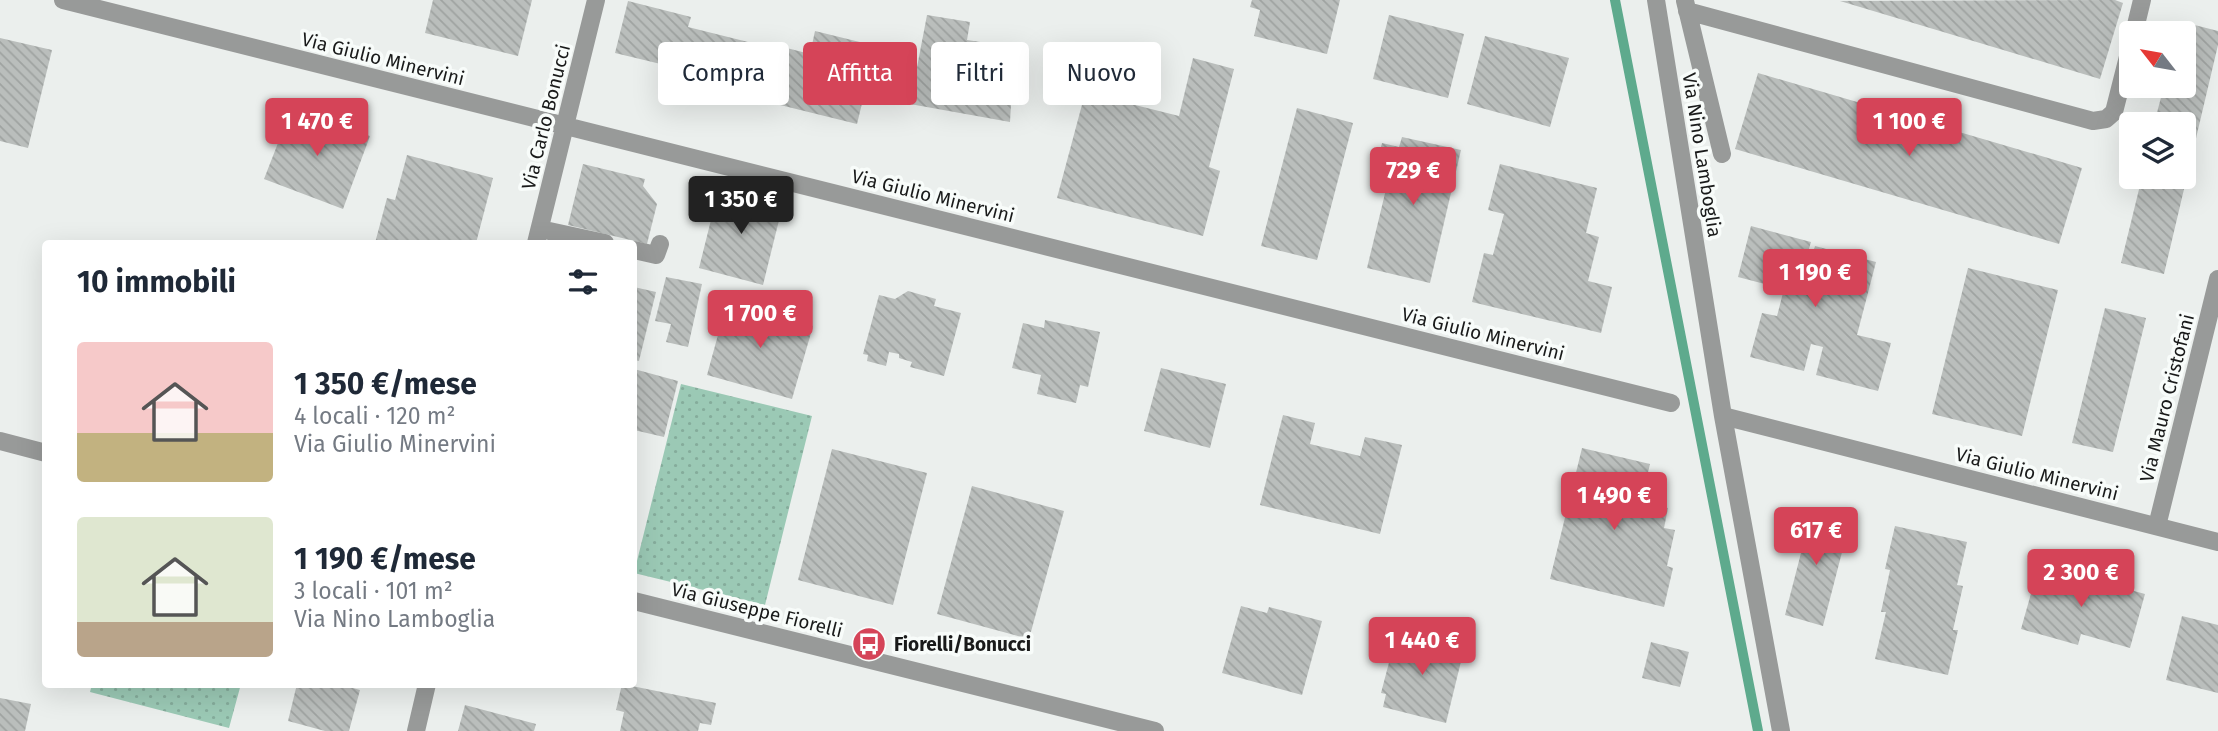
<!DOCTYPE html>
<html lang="it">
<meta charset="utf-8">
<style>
body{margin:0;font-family:"Fira Sans",sans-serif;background:#f2f2f3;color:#1f2937;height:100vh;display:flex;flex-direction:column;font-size:26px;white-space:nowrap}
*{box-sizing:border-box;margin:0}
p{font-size:23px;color:#747a83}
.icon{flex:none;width:38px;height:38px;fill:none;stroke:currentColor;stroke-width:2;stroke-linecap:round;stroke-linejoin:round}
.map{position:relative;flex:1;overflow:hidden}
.side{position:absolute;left:42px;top:240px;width:595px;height:448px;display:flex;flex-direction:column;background:#fff;border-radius:7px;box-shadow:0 7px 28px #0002}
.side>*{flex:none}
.top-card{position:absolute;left:658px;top:42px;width:665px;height:63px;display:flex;gap:14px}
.needle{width:46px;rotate:301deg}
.tools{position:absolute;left:2119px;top:21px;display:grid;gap:14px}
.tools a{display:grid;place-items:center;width:77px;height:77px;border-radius:7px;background:#fff;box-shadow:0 7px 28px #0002;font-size:35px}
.price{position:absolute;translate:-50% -60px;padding:0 16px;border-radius:7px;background:#d54458;color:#fff;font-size:23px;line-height:46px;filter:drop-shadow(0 2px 4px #0008)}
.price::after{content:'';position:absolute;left:50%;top:42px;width:21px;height:16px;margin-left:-10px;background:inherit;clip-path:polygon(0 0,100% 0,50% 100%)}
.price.selected{background:#222;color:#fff}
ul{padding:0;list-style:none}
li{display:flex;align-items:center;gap:21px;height:175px;padding:0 35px}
li span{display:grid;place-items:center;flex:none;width:196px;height:140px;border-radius:7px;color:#555}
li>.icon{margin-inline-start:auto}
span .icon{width:84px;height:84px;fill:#fffc;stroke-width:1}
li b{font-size:30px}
h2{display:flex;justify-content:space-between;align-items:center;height:84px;padding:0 35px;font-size:30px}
.tag{padding:0 24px;border-radius:7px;background:#fff;box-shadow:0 7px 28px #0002;font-size:24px;line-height:63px}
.tag.selected{background:#d54458;color:#fff}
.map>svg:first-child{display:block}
.grass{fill:url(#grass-dots)}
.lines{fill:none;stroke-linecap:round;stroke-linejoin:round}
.stream{stroke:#5eaa8d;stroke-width:10}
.building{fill:url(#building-back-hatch)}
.minor{stroke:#989a99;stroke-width:18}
.labels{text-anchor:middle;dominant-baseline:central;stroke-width:7;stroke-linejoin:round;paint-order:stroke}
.street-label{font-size:19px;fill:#191a1a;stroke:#f8fcfa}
.poi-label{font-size:19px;font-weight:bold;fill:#191a1a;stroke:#f8fcfa;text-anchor:start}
</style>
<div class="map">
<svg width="2218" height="731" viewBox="0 0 2218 731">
<defs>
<pattern id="grass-dots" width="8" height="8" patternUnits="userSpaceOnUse" patternTransform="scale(1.75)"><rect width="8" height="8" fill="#9bc9b5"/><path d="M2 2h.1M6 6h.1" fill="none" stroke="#85ac9b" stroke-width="1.8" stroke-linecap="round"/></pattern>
<pattern id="building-back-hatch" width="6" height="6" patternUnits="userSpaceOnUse" patternTransform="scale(1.75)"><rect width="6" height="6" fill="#babebc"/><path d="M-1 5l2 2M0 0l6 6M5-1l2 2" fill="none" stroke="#9fa3a1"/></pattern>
</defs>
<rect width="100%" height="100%" fill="#ebefed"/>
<path class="grass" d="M681,384L812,416L765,605L634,573Z
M92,684H241L229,728L90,692Z"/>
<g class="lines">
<path class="stream" d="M1615,0L1758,731"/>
</g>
<path class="building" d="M433,0H532L518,56L425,33Z
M1252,0H1340L1327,54L1254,36L1260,10L1250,7Z
M2115,0L2123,3L2100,79L1840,1Z
M628,1L691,17L688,27L748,42L733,98L665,80L669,66L615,53Z
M927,15L970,22L967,40L987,43L983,64L1013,70L1010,122L910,104Z
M1389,15L1464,34L1448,98L1373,79Z
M2179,21L2218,31V45L2164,274L2121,263L2142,177H2184V124H2154L2164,86H2184V33H2176Z
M815,31L876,46L857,124L768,102L771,90L764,88L775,45L810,54Z
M1485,36L1569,58L1550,127L1467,104Z
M0,38L52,50L28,148L0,141Z
M1193,58L1234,69L1209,167L1220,171L1203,236L1057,198L1091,71L1136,83L1131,104L1179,116Z
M1758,73L2082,168L2059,244L1735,149Z
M292,107L370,136L343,209L264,179Z
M1297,108L1353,123L1317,260L1261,246Z
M1402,137L1461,150L1430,283L1367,268L1388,181L1373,178L1382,143L1399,147Z
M407,155L493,178L476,243H375L387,198L395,200Z
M583,164L645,179L643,186L657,204L647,244L568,225Z
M1500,164L1597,188L1586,233L1599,237L1588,281L1612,287L1601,333L1472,302L1484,253L1493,255L1504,214L1488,210Z
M719,188L783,204L763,285L699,268Z
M1751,226L1811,242L1802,272L1807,274L1815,246L1876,262L1857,335L1891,343L1878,391L1816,375L1823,347L1811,344L1804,371L1750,357L1762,313L1777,316L1784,289L1738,277Z
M1968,268L2058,290L2022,436L1932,414Z
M666,277L702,284L688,347L666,342L671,324L655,321Z
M634,287L656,292L639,361L634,360Z
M908,291L936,299L934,306L961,313L944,376L910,367L912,362L899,358V354L889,352L886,366L867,361L868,355L863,354L879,295L895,299Z
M727,302L813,326L792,399L707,375Z
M2105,308L2146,318L2113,452L2072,443Z
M1045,320L1100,332L1088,387L1080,385L1076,403L1037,394L1041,375L1012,368L1023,323L1044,328Z
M1161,368L1226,384L1210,448L1144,431Z
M634,369L678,381L664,437L634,430Z
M1283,415L1315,423L1310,444L1360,456L1365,437L1402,445L1380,534L1260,505Z
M1582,448L1650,464L1641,502L1668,508L1664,528L1675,530L1667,566L1673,568L1664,607L1550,579Z
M832,449L927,473L893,605L798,580Z
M972,486L1064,511L1029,639L937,614Z
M1802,513L1849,525L1823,626L1785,615L1801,553L1793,551Z
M1895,526L1967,542L1957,585L1963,586L1953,630H1958L1948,675L1875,659L1886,612H1881L1890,570L1885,569Z
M2039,565L2145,594L2130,648L2081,634L2078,645L2021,629Z
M1241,606L1267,613L1269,607L1322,621L1302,695L1222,673Z
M2182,616L2218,625V693L2166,680Z
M1397,632L1464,649L1446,723L1383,707L1386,694L1381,693Z
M1651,642L1689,652L1680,687L1642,678Z
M297,684H338L360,690L349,731H325L288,721Z
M622,684L716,703L711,725L700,723L698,731H620L624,712L616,710Z
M0,698L31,704L25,731H0Z
M465,705L536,724L534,731H458Z"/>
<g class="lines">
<path class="minor" d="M63,0L1671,403
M1656,0L1723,416L1781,731
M1685,1L1722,154
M1687,11L2093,121L2106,119L2114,112L2132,41
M2134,33L2142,0
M540,229L605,243
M536,243L596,0
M634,250L656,255L660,244
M1723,416L2218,542
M0,441L46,453
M2157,526L2218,279
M634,601L1155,731
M416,731L427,684"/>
</g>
<defs>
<g id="bus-disc" transform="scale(1.75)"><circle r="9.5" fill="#d54458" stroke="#f8fcfa"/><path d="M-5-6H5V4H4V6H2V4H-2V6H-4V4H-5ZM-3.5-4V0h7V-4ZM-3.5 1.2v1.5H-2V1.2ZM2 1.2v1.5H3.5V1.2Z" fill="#fff"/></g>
</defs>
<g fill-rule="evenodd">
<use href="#bus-disc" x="869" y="644"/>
</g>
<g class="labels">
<g class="street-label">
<text transform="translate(383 59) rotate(14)">Via Giulio Minervini</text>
<text transform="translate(546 117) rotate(-76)">Via Carlo Bonucci</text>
<text transform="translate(1702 155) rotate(81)">Via Nino Lamboglia</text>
<text transform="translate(933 196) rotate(14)">Via Giulio Minervini</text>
<text transform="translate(1483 334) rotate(14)">Via Giulio Minervini</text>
<text transform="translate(2167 398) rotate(-76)">Via Mauro Cristofani</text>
<text transform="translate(2037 474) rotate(14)">Via Giulio Minervini</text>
<text transform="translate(757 610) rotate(14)">Via Giuseppe Fiorelli</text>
</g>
<g class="poi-label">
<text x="894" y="644">Fiorelli/Bonucci</text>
</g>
</g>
</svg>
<div class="tools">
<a><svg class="needle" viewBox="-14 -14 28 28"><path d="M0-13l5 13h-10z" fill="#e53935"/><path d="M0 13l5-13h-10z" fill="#747a83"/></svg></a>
<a><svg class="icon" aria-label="layers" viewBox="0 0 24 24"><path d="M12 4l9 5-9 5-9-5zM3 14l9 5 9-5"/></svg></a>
</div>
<b class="price" style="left:317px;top:158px">1 470 €</b>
<b class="price" style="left:1909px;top:158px">1 100 €</b>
<b class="price" style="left:1413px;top:207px">729 €</b>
<b class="price selected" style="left:741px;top:236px">1 350 €</b>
<b class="price" style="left:1815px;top:309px">1 190 €</b>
<b class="price" style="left:760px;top:350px">1 700 €</b>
<b class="price" style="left:1614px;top:532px">1 490 €</b>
<b class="price" style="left:1816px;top:567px">617 €</b>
<b class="price" style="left:2081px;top:609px">2 300 €</b>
<b class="price" style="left:1422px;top:677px">1 440 €</b>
<div class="top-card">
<a class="tag">Compra</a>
<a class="tag selected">Affitta</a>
<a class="tag">Filtri</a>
<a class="tag">Nuovo</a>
</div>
<section class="side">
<h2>10 immobili<svg class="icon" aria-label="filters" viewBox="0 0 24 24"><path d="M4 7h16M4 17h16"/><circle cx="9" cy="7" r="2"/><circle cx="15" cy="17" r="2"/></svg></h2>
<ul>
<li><span style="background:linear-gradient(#f6c9c9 65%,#c2b280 0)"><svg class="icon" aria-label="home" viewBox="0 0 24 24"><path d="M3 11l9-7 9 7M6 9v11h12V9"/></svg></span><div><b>1 350 €/mese</b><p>4 locali · 120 m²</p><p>Via Giulio Minervini</p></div></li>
<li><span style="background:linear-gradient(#dfe7d0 75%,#b9a48a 0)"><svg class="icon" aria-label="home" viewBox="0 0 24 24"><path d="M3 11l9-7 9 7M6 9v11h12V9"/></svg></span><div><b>1 190 €/mese</b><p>3 locali · 101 m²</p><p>Via Nino Lamboglia</p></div></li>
</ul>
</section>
</div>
